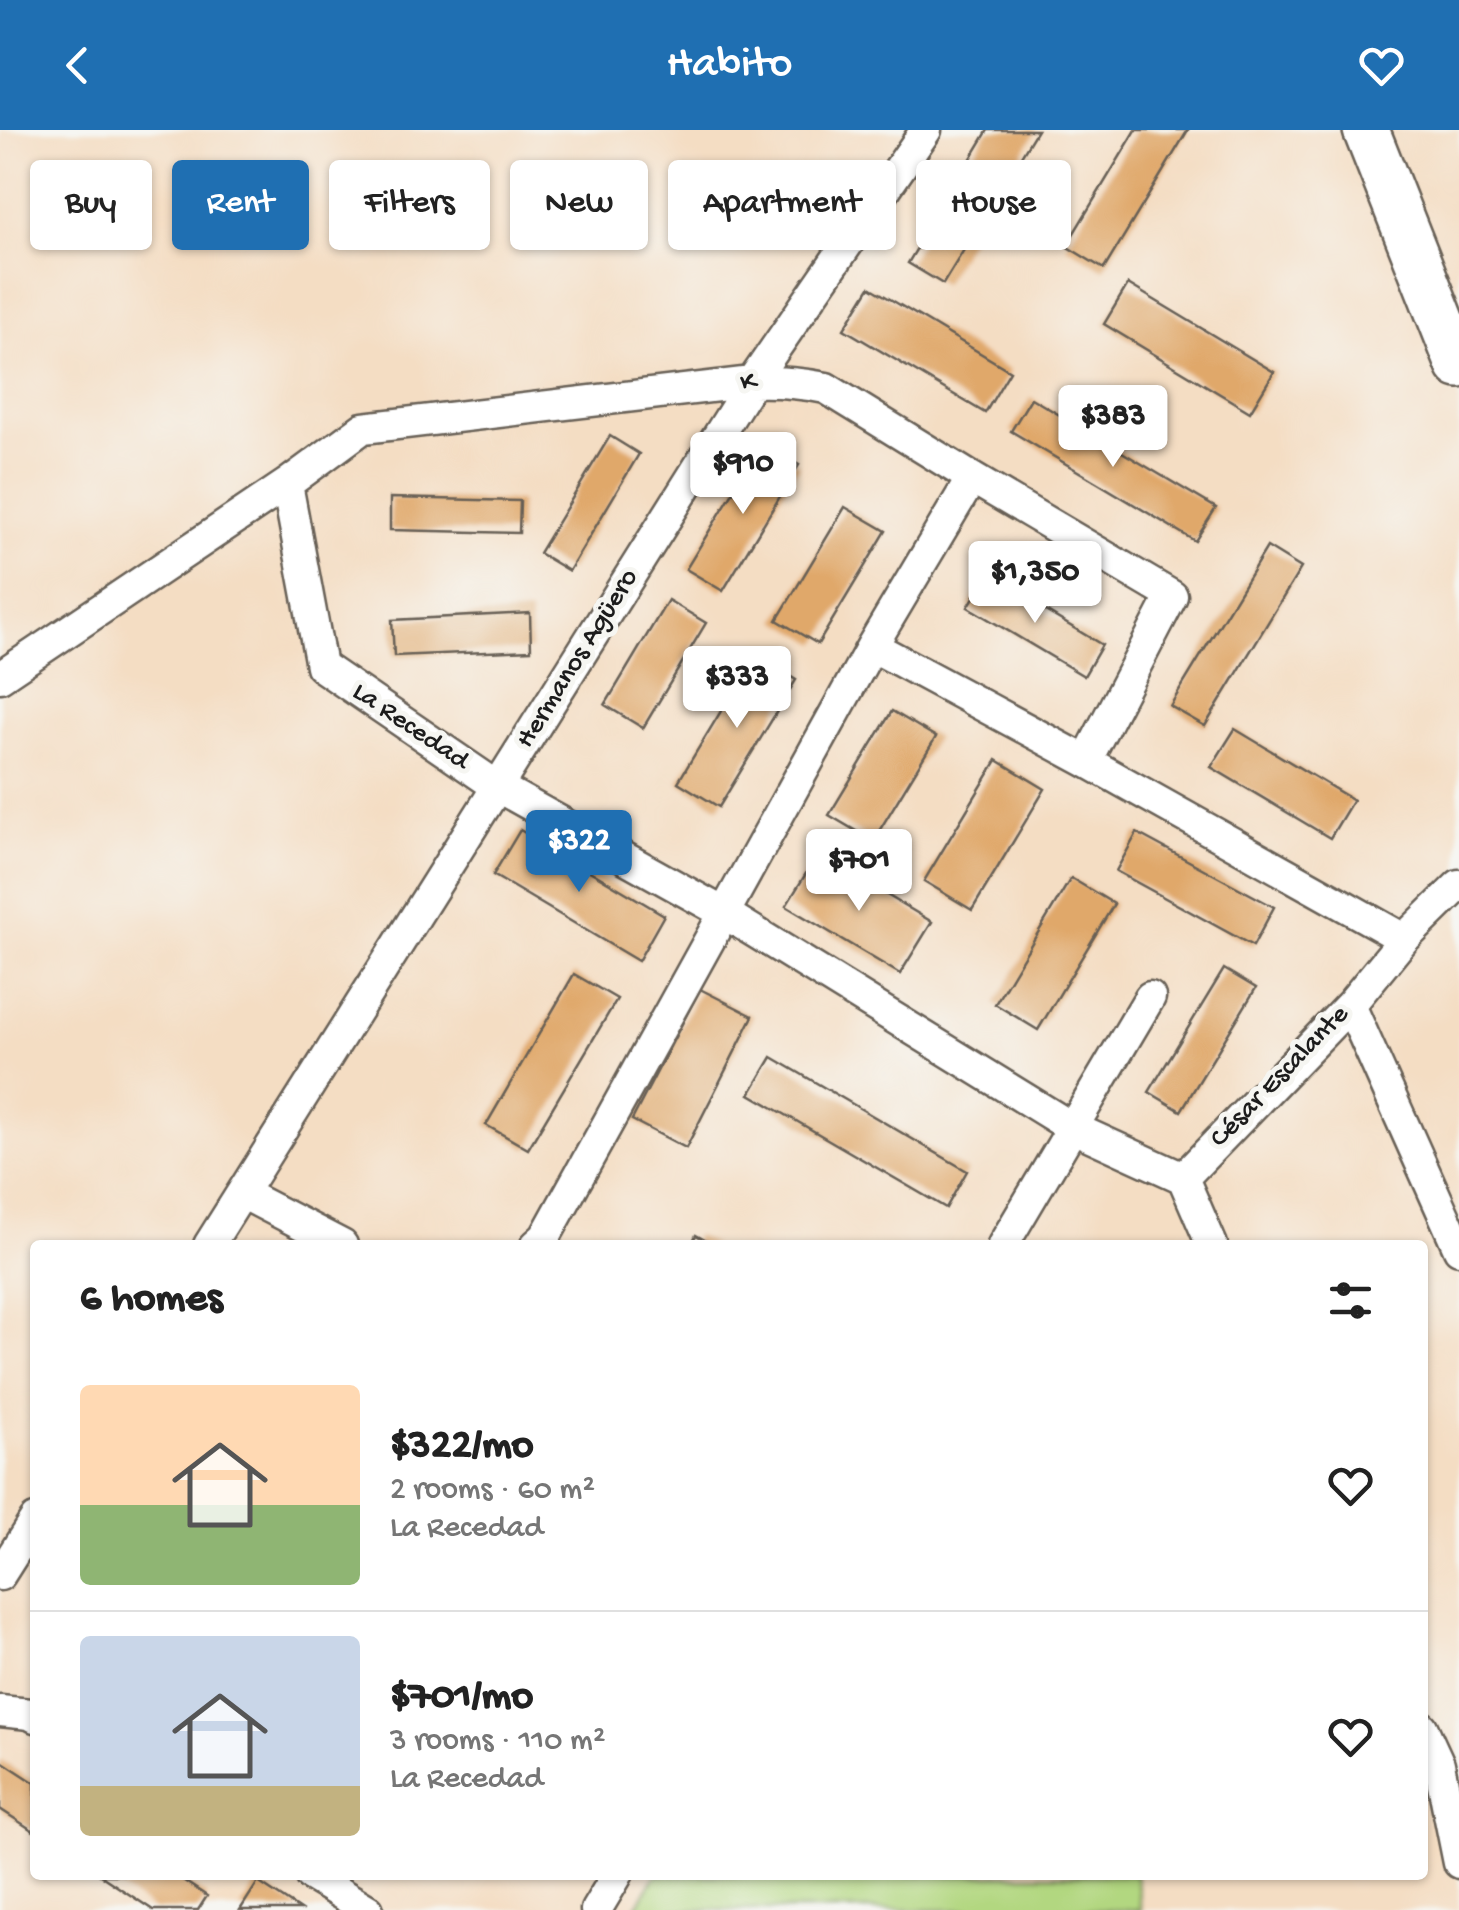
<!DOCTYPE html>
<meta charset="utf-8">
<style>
body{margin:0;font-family:"Gochi Hand",sans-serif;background:#f6f6f6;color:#222;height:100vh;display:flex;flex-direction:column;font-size:38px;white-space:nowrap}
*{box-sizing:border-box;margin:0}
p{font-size:32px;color:#767676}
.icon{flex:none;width:55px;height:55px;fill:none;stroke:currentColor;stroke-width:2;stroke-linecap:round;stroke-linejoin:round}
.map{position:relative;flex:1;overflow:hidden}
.details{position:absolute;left:30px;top:1110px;width:1398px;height:640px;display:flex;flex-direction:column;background:#fff;border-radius:10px;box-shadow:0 2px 8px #0004}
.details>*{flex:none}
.hud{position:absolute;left:30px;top:30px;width:1400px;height:90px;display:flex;gap:20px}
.price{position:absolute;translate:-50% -85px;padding:0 22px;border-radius:10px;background:#fff;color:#222;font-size:32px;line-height:65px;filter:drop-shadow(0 2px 5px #0008)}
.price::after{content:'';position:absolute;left:50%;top:60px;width:30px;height:22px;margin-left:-15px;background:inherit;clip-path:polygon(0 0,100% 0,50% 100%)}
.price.current{background:#1f6fb2;color:#fff}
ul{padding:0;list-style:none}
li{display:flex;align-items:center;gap:30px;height:250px;padding:0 50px}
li+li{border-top:2px solid #e0e0e0}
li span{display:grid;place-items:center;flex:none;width:280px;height:200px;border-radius:10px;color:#555}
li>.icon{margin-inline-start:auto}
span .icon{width:120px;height:120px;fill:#fffc;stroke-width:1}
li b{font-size:42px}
h2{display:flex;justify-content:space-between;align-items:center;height:120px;padding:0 50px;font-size:42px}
.pill{padding:0 35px;border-radius:10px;background:#fff;box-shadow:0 2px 8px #0004;font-size:35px;line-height:90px}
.pill.current{background:#1f6fb2;color:#fff}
header{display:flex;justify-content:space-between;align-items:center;height:130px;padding:0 50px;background:#1f6fb2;color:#fff;font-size:45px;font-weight:600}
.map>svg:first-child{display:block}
.green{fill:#b2d780;stroke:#677a4e;stroke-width:2.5}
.building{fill:#e0a86a}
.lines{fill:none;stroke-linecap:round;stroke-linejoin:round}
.street-casing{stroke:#686056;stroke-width:35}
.secondary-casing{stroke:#686056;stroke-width:50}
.street{stroke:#fff;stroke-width:30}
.secondary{stroke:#fff;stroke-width:45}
.labels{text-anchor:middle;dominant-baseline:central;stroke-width:10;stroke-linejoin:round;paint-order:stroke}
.street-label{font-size:28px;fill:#1c1c1c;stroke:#f6f6f2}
</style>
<header><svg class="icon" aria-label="back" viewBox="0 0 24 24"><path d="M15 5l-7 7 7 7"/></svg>Habito<svg class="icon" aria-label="heart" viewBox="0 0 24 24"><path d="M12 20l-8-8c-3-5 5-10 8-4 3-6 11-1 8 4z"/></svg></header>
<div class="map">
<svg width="1459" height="1780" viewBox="0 0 1459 1780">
<rect width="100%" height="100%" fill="#f6f6f2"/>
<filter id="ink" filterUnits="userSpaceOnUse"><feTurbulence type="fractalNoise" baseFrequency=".01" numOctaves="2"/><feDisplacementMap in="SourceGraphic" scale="20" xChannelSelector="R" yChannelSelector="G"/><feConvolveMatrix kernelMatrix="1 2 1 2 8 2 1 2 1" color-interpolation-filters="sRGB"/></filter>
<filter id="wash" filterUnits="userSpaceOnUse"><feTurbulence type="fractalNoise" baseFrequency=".0048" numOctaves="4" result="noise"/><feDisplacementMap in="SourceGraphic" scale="40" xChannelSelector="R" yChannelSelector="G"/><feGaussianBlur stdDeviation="2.25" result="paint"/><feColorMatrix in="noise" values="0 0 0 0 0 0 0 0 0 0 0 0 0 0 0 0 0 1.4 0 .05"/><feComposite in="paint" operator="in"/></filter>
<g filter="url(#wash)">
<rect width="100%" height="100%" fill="#f4ddc3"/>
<path class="green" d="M656,1745H1136L1141,1780H634Z"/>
<g id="blocks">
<path class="building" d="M988,0H1037L943,154L908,133Z
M1136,0H1188L1104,139L1066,116Z
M1128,154L1274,242L1250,282L1104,194Z
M870,157L1010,241L985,283L844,199Z
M1031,268L1216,378L1195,411L1011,301Z
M610,306L639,324L569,441L539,423Z
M763,313L799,335L723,461L686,439Z
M390,368L520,371L519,403L390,400Z
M845,377L886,401L818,514L777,490Z
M1267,417L1301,438L1205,596L1170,576Z
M987,446L1102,515L1084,546L968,477Z
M668,470L706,493L643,598L605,575Z
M530,483L531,520L394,526L392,490Z
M755,525L796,550L719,677L678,652Z
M892,581L936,607L873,711L829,685Z
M1235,599L1353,670L1330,708L1211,637Z
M997,630L1045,659L972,780L924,751Z
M520,700L664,785L638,831L493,745Z
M1137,703L1274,777L1253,816L1116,741Z
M818,724L932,792L900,844L786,776Z
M1071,748L1114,774L1038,900L995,874Z
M1224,839L1256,858L1181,981L1149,962Z
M574,844L617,869L528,1019L486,995Z
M700,859L753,886L686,1018L632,990Z
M772,927L967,1041L946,1078L750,964Z
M696,1105L714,1115H691Z
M0,1630L35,1653V1702L0,1679Z
M100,1745H175L207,1766L198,1780H153Z
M258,1752L300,1780H240Z"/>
</g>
</g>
<g filter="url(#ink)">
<use href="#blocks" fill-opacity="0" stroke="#686056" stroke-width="2.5"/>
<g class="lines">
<g class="street-casing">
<path id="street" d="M287,354L321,536L498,657L724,783L1071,997L1183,1048L1350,875L1404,809L1459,755
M872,516L1086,631L1404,809
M0,547L287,354L363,298L752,252C777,251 801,253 826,258L972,348L1172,466L1086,631
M1350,875L1459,1119
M1183,1048L1212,1115
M242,1063L342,1115
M209,1115L752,252L926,0
M536,1115L545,1107L872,516L972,348
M1003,1115L1150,867
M0,1445L35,1390
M0,1581L30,1584L35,1587
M1422,1597L1439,1634L1459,1733
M310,1745L368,1780
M596,1780L617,1745"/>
</g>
<g class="secondary-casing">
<path id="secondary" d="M1366,0L1459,235"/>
</g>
<use href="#street" class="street"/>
<use href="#secondary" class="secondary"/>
</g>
</g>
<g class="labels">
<g class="street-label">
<text transform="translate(748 253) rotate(-4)">K</text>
<text transform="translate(578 529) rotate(-58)">Hermanos Agüero</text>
<text transform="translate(410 597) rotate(34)">La Recedad</text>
<text transform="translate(1280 947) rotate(-46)">César Escalante</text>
</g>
</g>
</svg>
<b class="price" style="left:1113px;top:340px">$383</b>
<b class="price" style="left:743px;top:387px">$910</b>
<b class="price" style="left:1035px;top:496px">$1,350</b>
<b class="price" style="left:737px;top:601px">$333</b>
<b class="price current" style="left:579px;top:765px">$322</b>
<b class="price" style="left:859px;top:784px">$701</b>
<div class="hud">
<a class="pill">Buy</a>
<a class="pill current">Rent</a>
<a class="pill">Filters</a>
<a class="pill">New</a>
<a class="pill">Apartment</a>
<a class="pill">House</a>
</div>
<section class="details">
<h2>6 homes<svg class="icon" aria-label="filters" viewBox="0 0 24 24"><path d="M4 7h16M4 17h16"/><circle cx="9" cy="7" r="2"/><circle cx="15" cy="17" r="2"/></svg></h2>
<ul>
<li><span style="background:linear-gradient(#ffd9b3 60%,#8fb573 0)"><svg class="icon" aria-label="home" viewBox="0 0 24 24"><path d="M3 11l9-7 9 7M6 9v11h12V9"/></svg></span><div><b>$322/mo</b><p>2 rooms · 60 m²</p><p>La Recedad</p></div><svg class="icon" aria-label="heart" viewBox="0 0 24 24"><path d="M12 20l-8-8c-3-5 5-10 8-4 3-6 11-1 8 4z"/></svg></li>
<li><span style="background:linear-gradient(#c9d6e8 75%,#c2b280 0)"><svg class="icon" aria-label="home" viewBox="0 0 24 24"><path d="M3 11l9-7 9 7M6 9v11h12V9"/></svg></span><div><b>$701/mo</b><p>3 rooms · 110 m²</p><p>La Recedad</p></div><svg class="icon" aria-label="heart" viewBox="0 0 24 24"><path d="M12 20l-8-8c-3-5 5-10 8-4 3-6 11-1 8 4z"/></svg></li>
</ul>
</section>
</div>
